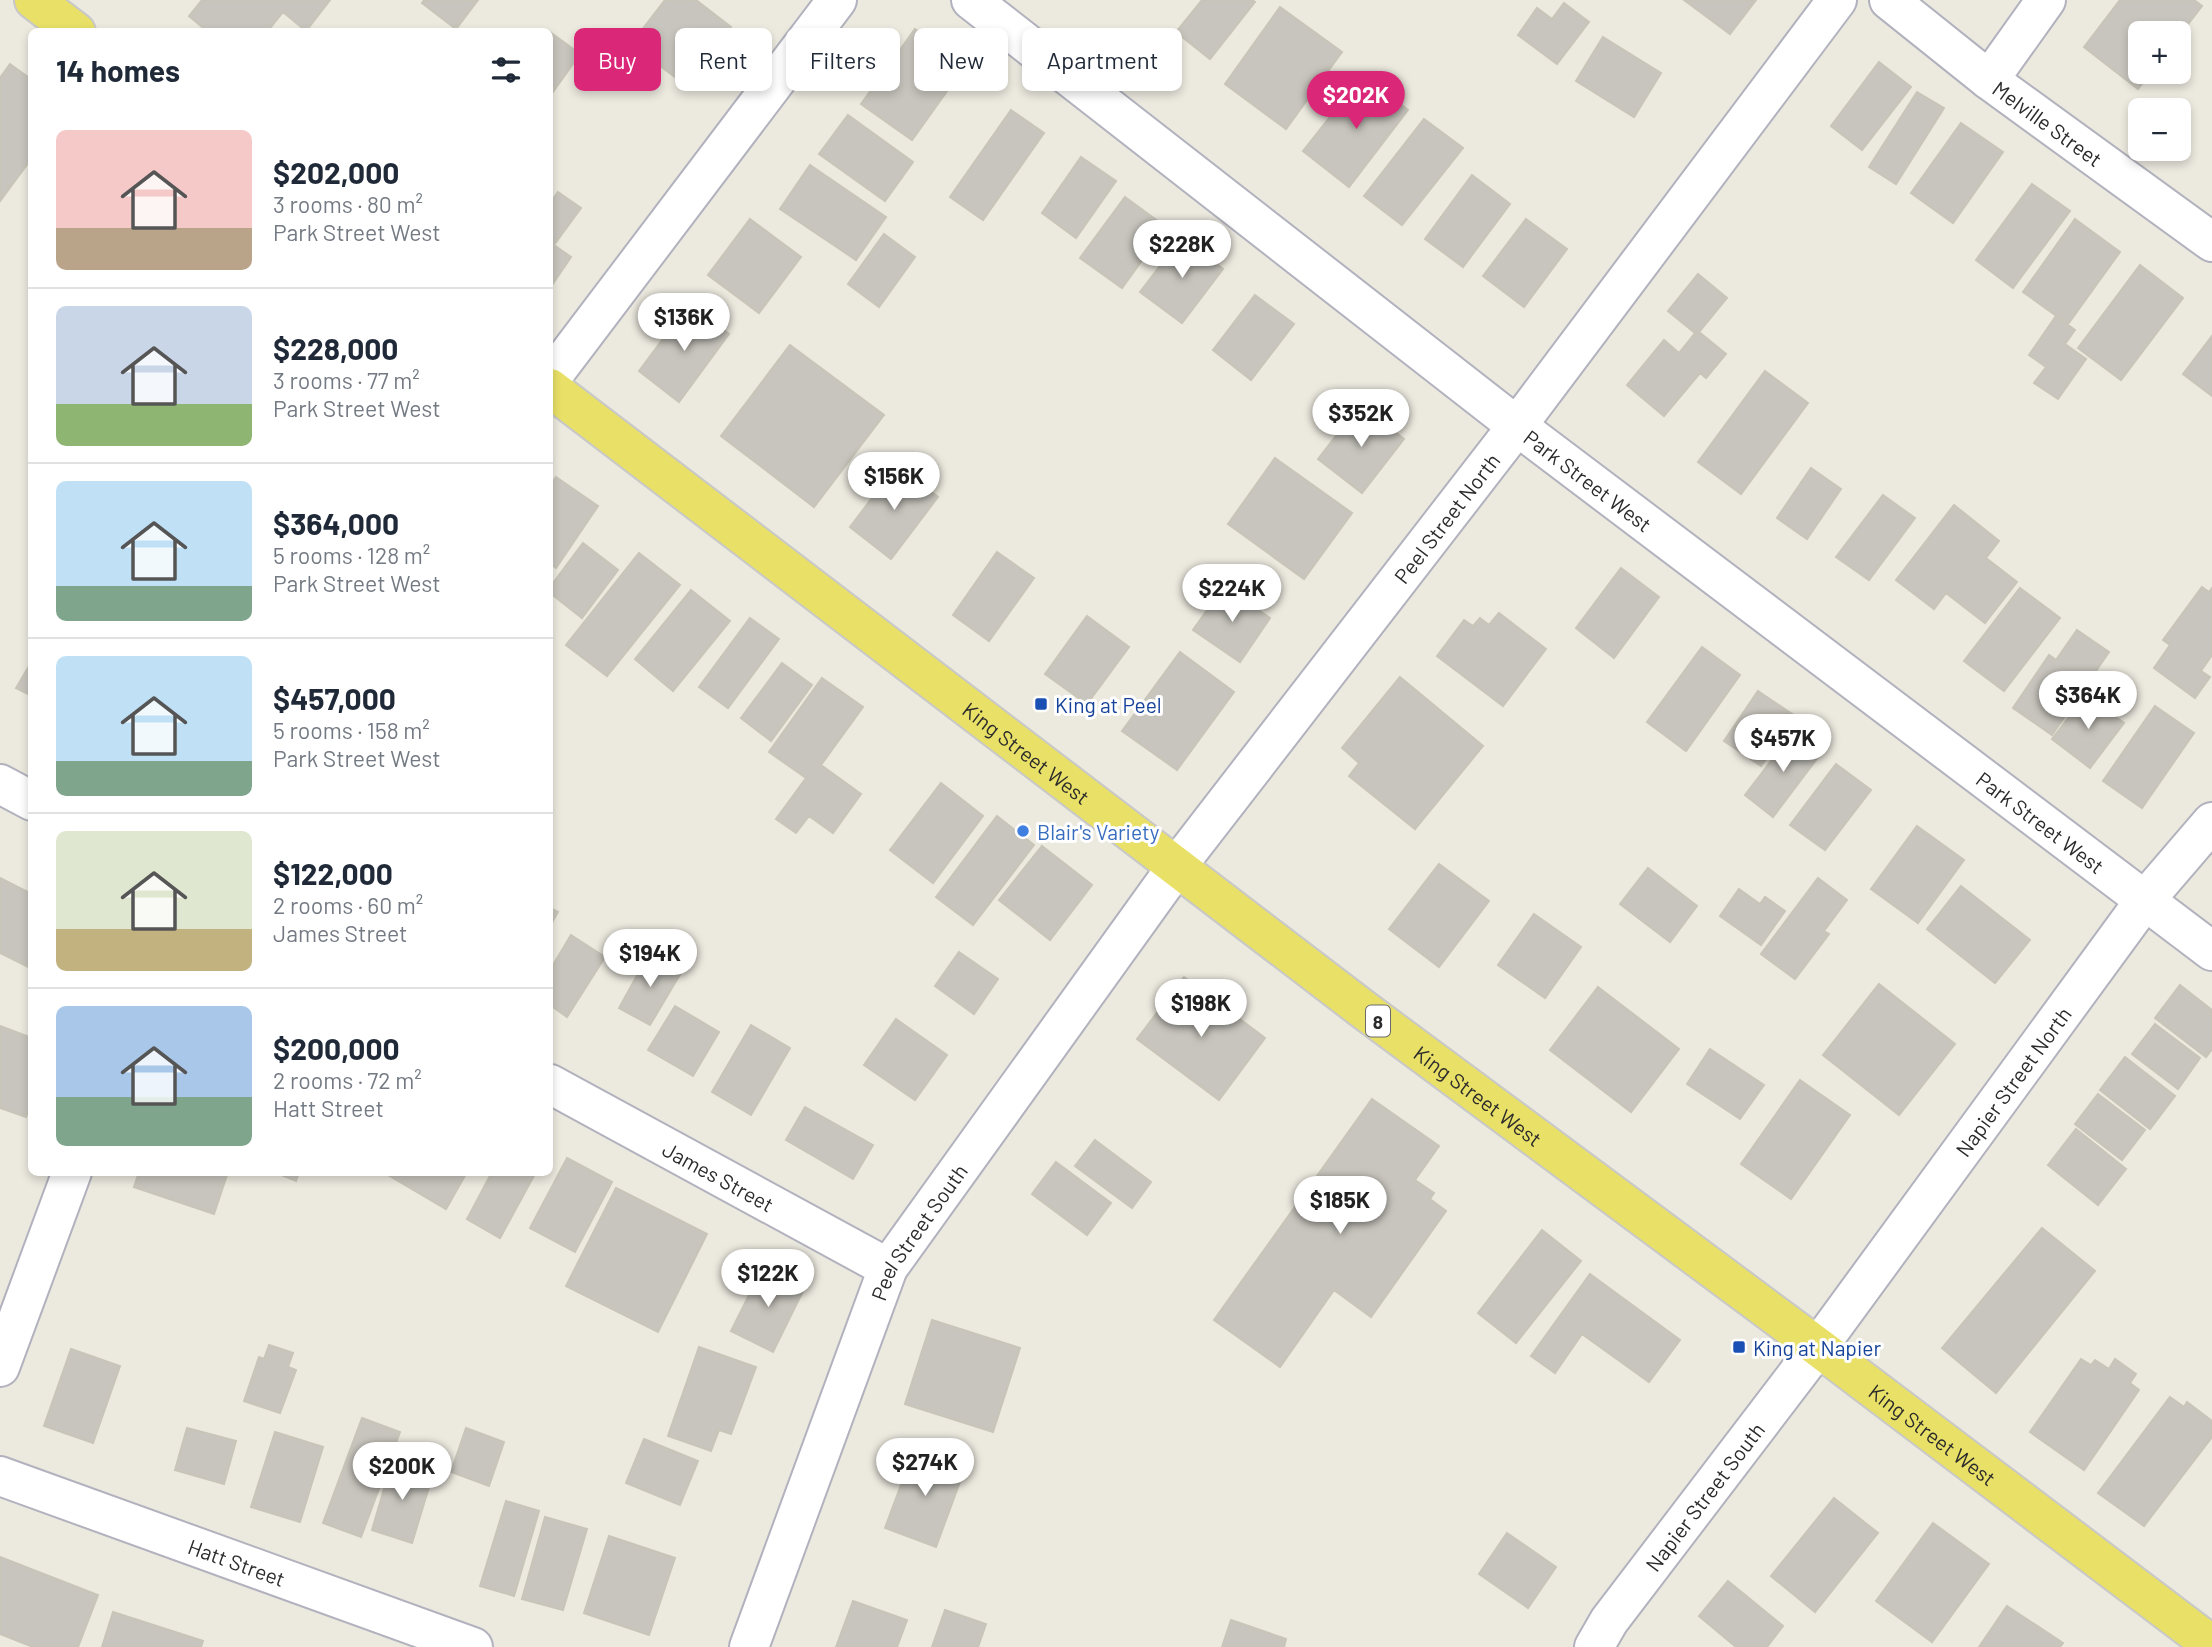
<!DOCTYPE html>
<meta charset="utf-8">
<style>
body{margin:0;font-family:Barlow,sans-serif;background:#f6f6f7;color:#1f2937;height:100vh;display:flex;flex-direction:column;font-size:26px;white-space:nowrap}
*{box-sizing:border-box;margin:0}
p{font-size:23px;color:#747a83}
.icon{flex:none;width:38px;height:38px;fill:none;stroke:currentColor;stroke-width:2;stroke-linecap:round;stroke-linejoin:round}
.map{position:relative;flex:1;overflow:hidden}
.sheet{position:absolute;left:28px;top:28px;width:525px;height:1148px;display:flex;flex-direction:column;background:#fff;border-radius:10px;box-shadow:0 4px 10px #0003}
.sheet>*{flex:none}
.guide{position:absolute;left:574px;top:28px;width:665px;height:63px;display:flex;gap:14px}
.fabs{position:absolute;left:2128px;top:21px;display:grid;gap:14px}
.fabs a{display:grid;place-items:center;width:63px;height:63px;border-radius:10px;background:#fff;box-shadow:0 4px 10px #0003;font-size:35px}
.price{position:absolute;translate:-50% -60px;padding:0 16px;border-radius:24px;background:#fff;color:#222;font-size:23px;line-height:46px;filter:drop-shadow(0 2px 4px #0008)}
.price::after{content:'';position:absolute;left:50%;top:42px;width:21px;height:16px;margin-left:-10px;background:inherit;clip-path:polygon(0 0,100% 0,50% 100%)}
.price.current{background:#db2777;color:#fff}
ul{padding:0;list-style:none}
li{display:flex;align-items:center;gap:21px;height:175px;padding:0 28px}
li+li{border-top:2px solid #e0e1e3}
li span{display:grid;place-items:center;flex:none;width:196px;height:140px;border-radius:10px;color:#555}
li>.icon{margin-inline-start:auto}
span .icon{width:84px;height:84px;fill:#fffc;stroke-width:1}
li b{font-size:30px}
h2{display:flex;justify-content:space-between;align-items:center;height:84px;padding:0 28px;font-size:30px}
.chip{padding:0 24px;border-radius:10px;background:#fff;box-shadow:0 4px 10px #0003;font-size:24px;line-height:63px}
.chip.current{background:#db2777;color:#fff}
.map>svg:first-child{display:block}
.building{fill:#c8c5be;stroke:#c8c5b8;stroke-width:2}
.lines{fill:none;stroke-linecap:round;stroke-linejoin:round}
.minor-casing{stroke:#b2b2be;stroke-width:42}
.major-casing{stroke:#c8c8c8;stroke-width:42}
.minor{stroke:#fff;stroke-width:38}
.major{stroke:#e9e067;stroke-width:38}
.transit-dot{fill:#1a4fb4;stroke:#fff;stroke-width:2.5}
.shop-dot{fill:#3f7fe0;stroke:#fff;stroke-width:2.5}
.labels{text-anchor:middle;dominant-baseline:central;stroke-width:6;stroke-linejoin:round;paint-order:stroke}
.shield{fill:#fff;stroke:#6b6b6b;stroke-width:2}
.shield-label{font-size:19px;font-weight:bold;fill:#2b2b2b}
.street-label{font-size:21px;fill:#2b2b2b;stroke:#fff}
.transit-label{font-size:21px;fill:#164399;stroke:#fff;text-anchor:start}
.shop-label{font-size:21px;fill:#366cbe;stroke:#fff;text-anchor:start}
</style>
<div class="map">
<svg width="2212" height="1647" viewBox="0 0 2212 1647">
<rect width="100%" height="100%" fill="#ece9df"/>
<path class="building" d="M202,0H330L306,31L283,12L267,32H208L189,16Z
M424,0H478L456,29L422,3Z
M665,0H696L731,27L687,86L631,44Z
M1202,0H1252L1255,2L1210,59L1176,32Z
M1684,0H1756L1730,34Z
M2120,0H2194L2202,6L2179,36V33H2140V72H2151L2138,89L2084,47Z
M1564,3L1589,22L1557,64L1518,35L1537,8L1552,19Z
M1280,7L1342,52L1286,129L1225,84Z
M915,29L965,66L912,140L861,104Z
M550,32L580,54L553,92L550,89Z
M1603,37L1661,73L1634,117L1576,81Z
M1879,62L1911,87L1862,150L1831,126Z
M10,64L32,80V158L0,201V78Z
M1363,75L1408,110L1349,187L1303,151Z
M1917,92L1944,108L1896,184L1869,167Z
M1011,110L1044,133L983,220L950,197Z
M848,115L913,162L885,201L819,154Z
M1424,119L1463,148L1402,225L1364,196Z
M1961,123L2003,152L1953,223L1911,193Z
M1081,157L1116,181L1076,238L1042,213Z
M810,165L886,217L856,260L780,209Z
M1472,175L1510,204L1463,267L1425,239Z
M2032,184L2070,211L2013,288L1976,260Z
M558,192L581,208L554,245L571,257L550,288V203Z
M1125,197L1166,227L1122,288L1080,258Z
M750,219L801,257L759,313L708,275Z
M1526,219L1567,249L1524,307L1483,276Z
M2075,219L2120,252L2068,324L2023,292Z
M884,234L915,257L879,307L848,284Z
M1182,237L1223,269L1182,323L1140,292Z
M2140,265L2183,298L2121,380L2078,348Z
M1698,274L1727,298L1699,332L1726,354L1706,378L1700,373L1664,416L1627,385L1664,340L1679,353L1695,333L1668,311Z
M1255,295L1294,324L1251,380L1213,350Z
M689,304L729,334L679,402L639,371Z
M2056,316L2075,330L2065,344L2086,359L2058,399L2034,383L2046,367L2029,355Z
M2212,336V396L2183,374Z
M790,345L884,415L814,507L721,436Z
M1765,371L1808,403L1741,494L1698,462Z
M1360,405L1404,439L1362,493L1318,459Z
M1275,458L1352,513L1304,579L1228,524Z
M897,465L938,497L891,559L850,527Z
M1811,468L1841,489L1807,539L1777,518Z
M556,477L598,506L556,568L550,563V486Z
M1883,495L1915,518L1869,580L1836,557Z
M1954,505L1999,541L1986,558L2017,582L1985,623L1946,593L1934,609L1896,580Z
M583,543L618,570L582,618L550,593V587Z
M997,552L1034,578L989,641L953,615Z
M639,553L680,585L607,676L566,645Z
M1621,568L1659,597L1614,658L1576,628Z
M1224,586L1270,618L1240,662L1193,630Z
M2202,587L2209,592L2212,588V655L2201,671L2210,677L2195,698L2154,668L2170,645L2163,640Z
M2020,588L2060,618L2004,691L1964,661Z
M691,590L730,621L673,691L635,659Z
M1499,613L1546,649L1503,706L1437,656L1464,620L1473,626L1480,618L1489,625Z
M1087,616L1129,647L1087,704L1045,674Z
M750,618L779,639L728,708L699,687Z
M2077,630L2109,652L2052,735L2013,708L2049,655L2056,660Z
M1702,647L1740,675L1686,751L1647,722Z
M1180,652L1234,692L1177,770L1122,731Z
M32,661V696L16,688Z
M782,663L812,685L771,741L741,718Z
M1400,677L1483,746L1415,829L1349,776L1359,763L1342,748Z
M822,678L863,707L821,765L861,794L833,833L809,816L796,833L776,819L806,778L769,752Z
M1758,691L1795,716L1761,766L1724,741Z
M2086,695L2124,723L2090,768L2052,739Z
M2155,706L2194,733L2142,808L2103,781Z
M1794,731L1822,752L1773,817L1745,795Z
M1836,764L1871,790L1825,850L1790,825Z
M941,783L983,816L933,883L890,850Z
M997,816L1034,845L973,925L936,897Z
M1917,826L1964,860L1918,923L1871,889Z
M1042,846L1092,885L1050,940L999,900Z
M1439,864L1489,901L1439,967L1389,929Z
M1648,868L1697,906L1670,942L1620,904Z
M0,878L32,894V969L0,953Z
M1818,878L1847,900L1824,931L1829,934L1795,979L1761,954Z
M1961,886L2030,940L1995,983L1927,929Z
M1739,889L1760,904L1765,897L1785,911L1761,945L1720,916Z
M550,908L558,912L550,926Z
M1534,914L1581,947L1545,998L1498,965Z
M571,935L605,957L567,1017L550,1005V970Z
M650,952L682,971L650,1025L619,1008Z
M959,952L998,979L974,1014L935,986Z
M1184,977L1265,1038L1219,1100L1137,1039Z
M1879,984L1955,1044L1899,1115L1823,1055Z
M2180,985L2212,1010V1049L2206,1057L2155,1018Z
M1598,987L1679,1049L1631,1112L1550,1050Z
M675,1006L719,1032L693,1076L648,1050Z
M896,1019L947,1055L915,1100L864,1065Z
M2155,1024L2200,1058L2178,1089L2132,1054Z
M751,1025L790,1048L751,1115L712,1092Z
M0,1026L32,1038V1102L26,1117L0,1108Z
M1710,1049L1764,1085L1740,1119L1687,1084Z
M2125,1057L2175,1096L2150,1129L2100,1090Z
M1800,1080L1850,1115L1791,1199L1741,1164Z
M2098,1094L2145,1130L2122,1160L2075,1124Z
M1372,1099L1439,1146L1415,1180L1434,1193L1430,1199L1446,1211L1371,1317L1334,1290L1280,1367L1214,1320Z
M805,1107L873,1145L853,1179L786,1140Z
M2076,1129L2126,1169L2098,1205L2048,1165Z
M1095,1140L1151,1182L1132,1208L1075,1166Z
M567,1158L612,1182L575,1252L530,1228Z
M1056,1162L1111,1203L1087,1235L1032,1194Z
M139,1172H228L214,1214L134,1187Z
M274,1172H299L296,1181Z
M383,1172H467L446,1209Z
M492,1172H536L500,1238L467,1219Z
M616,1188L707,1234L658,1332L566,1286Z
M2042,1228L2095,1271L1996,1393L1942,1348Z
M1542,1230L1581,1261L1516,1343L1478,1313Z
M763,1267L805,1287L773,1352L731,1331Z
M1590,1274L1680,1340L1649,1382L1582,1334L1555,1373L1531,1356Z
M932,1320L1020,1348L993,1432L905,1404Z
M269,1345L293,1353L288,1367L296,1370L280,1413L244,1401L259,1357L264,1359Z
M699,1347L756,1367L731,1434L719,1430L711,1451L668,1436Z
M71,1349L120,1366L93,1443L44,1426Z
M2081,1359L2091,1365L2095,1360L2109,1369L2115,1359L2136,1374L2130,1383L2139,1390L2084,1470L2030,1432Z
M2170,1397L2184,1407L2187,1402L2212,1421V1437L2144,1526L2098,1493Z
M362,1418L400,1432L361,1537L323,1523Z
M187,1428L236,1441L224,1484L175,1470Z
M466,1428L504,1442L489,1486L451,1472Z
M275,1432L323,1447L300,1522L251,1507Z
M644,1439L698,1461L680,1505L626,1483Z
M914,1450L965,1468L936,1547L885,1528Z
M392,1462L433,1474L412,1543L372,1530Z
M1834,1498L1878,1533L1815,1612L1771,1576Z
M506,1501L539,1511L514,1596L480,1586Z
M545,1517L587,1529L563,1610L522,1599Z
M1933,1523L1989,1564L1932,1642L1876,1601Z
M1507,1533L1556,1567L1528,1608L1479,1574Z
M609,1536L675,1558L649,1635L584,1613Z
M0,1557L98,1595L78,1647H33L0,1634Z
M1728,1581L1783,1626L1767,1647H1736L1699,1616Z
M853,1601L907,1620L897,1647H836Z
M2007,1606L2063,1643L2060,1647H1979Z
M945,1610L986,1624L978,1647H932Z
M113,1612L203,1641L201,1647H102Z
M1231,1620L1286,1639L1284,1647H1222Z"/>
<g class="lines">
<g class="minor-casing">
<g id="minor">
<path id="s1" d="M971,0L1517,426L2212,951"/>
<path id="s2" d="M1889,0L1989,80L2212,242"/>
<path d="M1989,80L2046,0"/>
<path d="M550,379L837,0"/>
<path d="M0,784L32,801"/>
<path id="s3" d="M550,1084L888,1268"/>
<path d="M0,1367L72,1172"/>
<path id="s4" d="M0,1476L473,1647"/>
<path id="s5" d="M749,1647L888,1268L1177,866L1517,426L1837,0"/>
<path id="s6" d="M1594,1647L1609,1621L1818,1347L2145,900L2212,822"/>
</g>
</g>
<g class="major-casing">
<g id="major">
<path d="M34,0L76,32"/>
<path id="s7" d="M550,388L1364,1010L1818,1347L2212,1645"/>
</g>
</g>
<use href="#minor" class="minor"/>
<use href="#major" class="major"/>
</g>
<g class="transit-dot">
<rect x="1034" y="697" width="14" height="14" rx="3.5"/>
<rect x="1732" y="1340" width="14" height="14" rx="3.5"/>
</g>
<circle class="shop-dot" cx="1023" cy="831" r="7"/>
<g class="labels">
<rect class="shield" x="1366" y="1005.5" width="24" height="31" rx="5"/>
<g class="shield-label">
<text x="1378" y="1021">8</text>
</g>
<g class="street-label">
<text stroke="none"><textPath href="#s2" startOffset="201">Melville Street</textPath></text>
<text stroke="none"><textPath href="#s1" startOffset="782">Park Street West</textPath></text>
<text stroke="none"><textPath href="#s5" startOffset="1339">Peel Street North</textPath></text>
<text stroke="none"><textPath href="#s7" startOffset="600">King Street West</textPath></text>
<text stroke="none"><textPath href="#s1" startOffset="1349">Park Street West</textPath></text>
<text stroke="none"><textPath href="#s6" startOffset="704">Napier Street North</textPath></text>
<text stroke="none"><textPath href="#s7" startOffset="1167">King Street West</textPath></text>
<text stroke="none"><textPath href="#s3" startOffset="192">James Street</textPath></text>
<text stroke="none"><textPath href="#s5" startOffset="450">Peel Street South</textPath></text>
<text stroke="none"><textPath href="#s7" startOffset="1734">King Street West</textPath></text>
<text stroke="none"><textPath href="#s6" startOffset="187">Napier Street South</textPath></text>
<text stroke="none"><textPath href="#s4" startOffset="252">Hatt Street</textPath></text>
</g>
<g class="transit-label">
<text x="1055" y="704">King at Peel</text>
<text x="1753" y="1347">King at Napier</text>
</g>
<g class="shop-label">
<text x="1037" y="831">Blair's Variety</text>
</g>
</g>
</svg>
<div class="fabs">
<a>+</a>
<a>−</a>
</div>
<b class="price current" style="left:1356px;top:131px">$202K</b>
<b class="price" style="left:1182px;top:280px">$228K</b>
<b class="price" style="left:684px;top:353px">$136K</b>
<b class="price" style="left:1361px;top:449px">$352K</b>
<b class="price" style="left:894px;top:512px">$156K</b>
<b class="price" style="left:1232px;top:624px">$224K</b>
<b class="price" style="left:2088px;top:731px">$364K</b>
<b class="price" style="left:1783px;top:774px">$457K</b>
<b class="price" style="left:650px;top:989px">$194K</b>
<b class="price" style="left:1201px;top:1039px">$198K</b>
<b class="price" style="left:1340px;top:1236px">$185K</b>
<b class="price" style="left:768px;top:1309px">$122K</b>
<b class="price" style="left:925px;top:1498px">$274K</b>
<b class="price" style="left:402px;top:1502px">$200K</b>
<div class="guide">
<a class="chip current">Buy</a>
<a class="chip">Rent</a>
<a class="chip">Filters</a>
<a class="chip">New</a>
<a class="chip">Apartment</a>
</div>
<section class="sheet">
<h2>14 homes<svg class="icon" aria-label="filters" viewBox="0 0 24 24"><path d="M4 7h16M4 17h16"/><circle cx="9" cy="7" r="2"/><circle cx="15" cy="17" r="2"/></svg></h2>
<ul>
<li><span style="background:linear-gradient(#f6c9c9 70%,#b9a48a 0)"><svg class="icon" aria-label="home" viewBox="0 0 24 24"><path d="M3 11l9-7 9 7M6 9v11h12V9"/></svg></span><div><b>$202,000</b><p>3 rooms · 80 m²</p><p>Park Street West</p></div></li>
<li><span style="background:linear-gradient(#c9d6e8 70%,#8fb573 0)"><svg class="icon" aria-label="home" viewBox="0 0 24 24"><path d="M3 11l9-7 9 7M6 9v11h12V9"/></svg></span><div><b>$228,000</b><p>3 rooms · 77 m²</p><p>Park Street West</p></div></li>
<li><span style="background:linear-gradient(#bfe0f5 75%,#7fa58c 0)"><svg class="icon" aria-label="home" viewBox="0 0 24 24"><path d="M3 11l9-7 9 7M6 9v11h12V9"/></svg></span><div><b>$364,000</b><p>5 rooms · 128 m²</p><p>Park Street West</p></div></li>
<li><span style="background:linear-gradient(#bfe0f5 75%,#7fa58c 0)"><svg class="icon" aria-label="home" viewBox="0 0 24 24"><path d="M3 11l9-7 9 7M6 9v11h12V9"/></svg></span><div><b>$457,000</b><p>5 rooms · 158 m²</p><p>Park Street West</p></div></li>
<li><span style="background:linear-gradient(#dfe7d0 70%,#c2b280 0)"><svg class="icon" aria-label="home" viewBox="0 0 24 24"><path d="M3 11l9-7 9 7M6 9v11h12V9"/></svg></span><div><b>$122,000</b><p>2 rooms · 60 m²</p><p>James Street</p></div></li>
<li><span style="background:linear-gradient(#a9c7e8 65%,#7fa58c 0)"><svg class="icon" aria-label="home" viewBox="0 0 24 24"><path d="M3 11l9-7 9 7M6 9v11h12V9"/></svg></span><div><b>$200,000</b><p>2 rooms · 72 m²</p><p>Hatt Street</p></div></li>
</ul>
</section>
</div>
